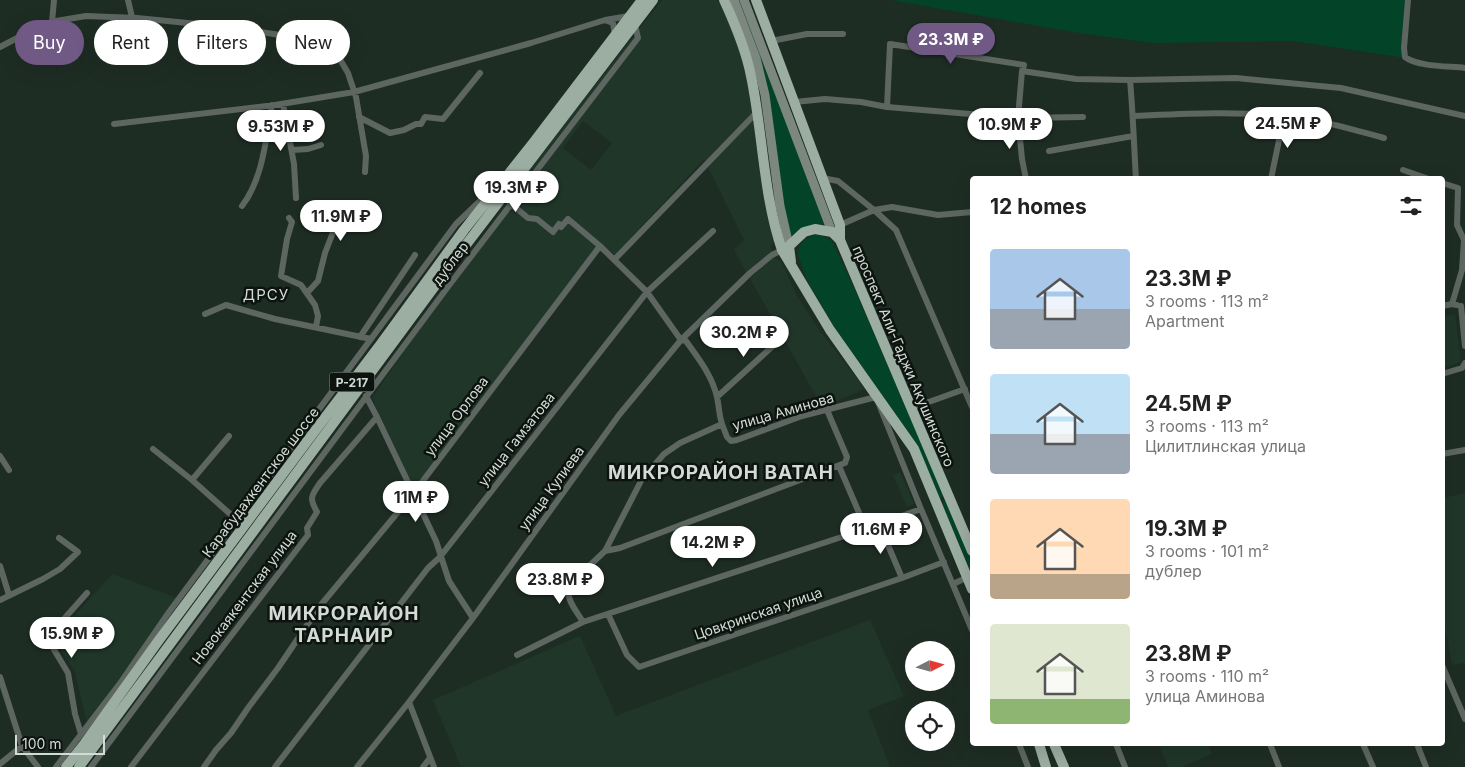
<!DOCTYPE html>
<meta charset="utf-8">
<style>
body{margin:0;font-family:Inter,sans-serif;background:#f6f6f6;color:#222;height:100vh;display:flex;flex-direction:column;font-size:19px;white-space:nowrap}
*{box-sizing:border-box;margin:0}
p{font-size:16px;color:#767676}
.icon{flex:none;width:28px;height:28px;fill:none;stroke:currentColor;stroke-width:2;stroke-linecap:round;stroke-linejoin:round}
.map{position:relative;flex:1;overflow:hidden}
.side{position:absolute;left:970px;top:176px;width:475px;height:570px;display:flex;flex-direction:column;background:#fff;border-radius:5px;box-shadow:0 5px 20px #0002}
.side>*{flex:none}
.guide{position:absolute;left:15px;top:20px;width:475px;height:45px;display:flex;gap:10px}
.needle{width:32px;rotate:84deg}
.tools{position:absolute;left:905px;top:641px;display:grid;gap:10px}
.tools a{display:grid;place-items:center;width:50px;height:50px;border-radius:50%;background:#fff;box-shadow:0 5px 20px #0002;font-size:25px}
.scale{position:absolute;left:15px;bottom:12px;width:90px;box-sizing:border-box;padding-left:5px;border:2px solid #d2dbd5;border-top:0;font-size:14px;line-height:18px;white-space:nowrap;color:#d2dbd5;-webkit-text-stroke:4px #0d1410;paint-order:stroke}
.price{position:absolute;translate:-50% -42px;padding:0 11px;border-radius:18px;background:#fff;color:#222;font-size:16px;line-height:32px;filter:drop-shadow(0 1px 2px #0008)}
.price::after{content:'';position:absolute;left:50%;top:30px;width:15px;height:11px;margin-left:-8px;background:inherit;clip-path:polygon(0 0,100% 0,50% 100%)}
.price.active{background:#705985;color:#fff}
ul{padding:0;list-style:none}
li{display:flex;align-items:center;gap:15px;height:125px;padding:0 20px}
li span{display:grid;place-items:center;flex:none;width:140px;height:100px;border-radius:5px;color:#555}
li>.icon{margin-inline-start:auto}
span .icon{width:60px;height:60px;fill:#fffc;stroke-width:1}
li b{font-size:21px}
h2{display:flex;justify-content:space-between;align-items:center;height:60px;padding:0 20px;font-size:21px}
.tag{padding:0 18px;border-radius:22px;background:#fff;box-shadow:0 5px 20px #0002;font-size:18px;line-height:45px}
.tag.active{background:#705985;color:#fff}
.map>svg:first-child{display:block}
.built{fill:#203629;fill-rule:evenodd}
.green{fill:#034428}
.lines{fill:none;stroke-linecap:round;stroke-linejoin:round}
.minor{stroke:#5e6661;stroke-width:6}
.secondary{stroke:#7b877f;stroke-width:9}
.trunk{stroke:#9cada2;stroke-width:10}
.labels{text-anchor:middle;dominant-baseline:central;stroke-width:5;stroke-linejoin:round;paint-order:stroke}
.shield{fill:#0d1410;stroke:#979f9a;stroke-width:1}
.shield-label{font-size:12px;font-weight:bold;fill:#d2dbd5}
.street-label{font-size:14px;fill:#d2dbd5;stroke:#0d1410}
.neighbourhood-label{font-size:15px;letter-spacing:1px;fill:#d2dbd5;stroke:#0d1410}
.district-label{font-size:19px;font-weight:bold;letter-spacing:1px;fill:#d2dbd5;stroke:#0d1410}
</style>
<div class="map">
<svg width="1465" height="767" viewBox="0 0 1465 767">
<rect width="100%" height="100%" fill="#1e2d24"/>
<path class="built" d="M662,0H717L722,6L732,26L745,65L775,241L770,247L776,259L781,261L797,296L820,331L865,389L822,407L734,250L744,240L704,159L615,255L603,245L414,489L372,398L530,167ZM583,121L612,143L591,170L563,148Z
M1455,314L1461,362L1443,368V316Z
M900,472L914,504L907,507L893,475Z
M1465,493V663L1452,665L1443,616V498Z
M112,574L183,600L88,728L75,672L54,639Z
M870,620L904,696L868,710L890,767H461L433,700L580,636L616,716Z
M1158,744H1208L1212,754L1182,767H1168Z"/>
<path class="green" d="M738,0H741L825,225C808,223 804,228 791,238L783,204L770,109Z
M891,0H1405L1406,58L1293,41L1152,43L1073,32Z
M814,235C823,235 828,237 833,243L856,292L944,496L940,498L916,443L835,328L807,280L798,255L799,247L804,240Z
M946,501L972,563V574L942,503Z"/>
<g class="lines">
<path class="minor" d="M128,0L132,17
M1408,0L1404,48L1405,57C1418,67 1449,66 1465,68
M52,22L54,0
M615,35L613,23L605,20L629,16
M771,41L807,34H843
M0,47L21,36L56,21L86,16L137,18L228,27L280,35L313,42L329,50L338,56L348,73L356,97L366,156L365,172
M1022,71L1076,79L1130,80L1236,78L1341,88L1465,116
M1130,80C1133,113 1134,146 1136,179
M794,102L825,99L861,102L887,107L1018,118L1083,117
M283,104L294,164L296,198
M887,107L890,44L1024,65L1022,71L1018,118L1022,159L1026,179
M1134,116C1183,114 1233,111 1283,116C1317,119 1351,129 1384,138
M359,117L390,133L404,130L416,124H421L425,117L443,119L480,73
M114,124L275,105L354,92L531,43L605,20
M292,150L308,149L321,145
M1049,151L1133,136
M1403,170L1429,179
M822,178L838,181L874,210L896,230L972,407
M1271,179L1284,116
M1442,183L1458,188L1457,225L1464,240L1462,270L1452,304
M507,190L510,203L528,218L537,219L553,232L559,224L561,227L568,219L600,246L647,292L681,340L686,341C698,358 712,375 717,397C719,406 719,415 722,424
M242,206C263,179 266,138 272,105
M289,218L292,222L287,239L281,276L301,285L315,305L318,316L316,327
M840,225L874,210L892,207L938,215L972,212
M614,260L757,112
M307,293L318,281L325,253L337,222V215L334,210L318,204
M1442,306L1452,304L1457,305
M1461,306L1465,346
M205,314L226,305L275,319L371,339
M360,337L415,255
M1442,374L1462,368L1465,363
M366,396L377,417L436,541L449,581L473,618
M717,397L786,334
M912,408L965,389
M153,449L192,480L238,521
M1442,454L1465,450
M0,456L9,470
M839,466L866,529
M192,480L229,436
M879,524L902,578
M605,551L620,548L845,463L847,457L827,410
M0,566L9,595
M953,584L968,577
M0,600L43,579L60,569L78,552L59,538
M608,614L627,655L639,667L902,578L944,562
M583,622C576,610 564,598 570,584L605,551L642,479L664,454L680,443L722,424L727,437L731,441L737,440L802,416L876,397L921,509L972,630
M517,655L583,622L866,529L921,509
M1442,665L1465,719
M0,677L22,746L38,767
M409,702L434,767
M81,734L75,714L68,673L47,638L87,593
M1019,744L1028,767
M1116,744L1125,767
M1270,744L1279,767
M1363,744L1373,767
M1417,744L1426,767
M0,764L22,746
M56,767L121,682L169,612L456,224L482,199L488,194
M91,767L450,284L638,38L635,25
M131,767L308,535L307,528L317,512C309,498 311,496 320,483L377,417
M204,767L216,750L231,733L248,708L278,668L320,606L413,494L600,246
M275,767L428,568L440,557L647,292L713,231
M357,767L409,702L473,618L619,415L681,340L750,273L772,255L784,249
M423,767L430,758"/>
<path class="secondary" d="M734,0L756,58L765,95L780,206L789,246
M744,0L832,232"/>
<path class="trunk" d="M724,0C735,24 746,50 751,76C763,133 763,195 782,250L830,330L914,449L972,589
M756,0L840,225V240L972,551
M791,262L789,246L804,232L815,229L832,232L840,240
M1039,744L1046,767
M1054,744L1064,767
M66,767L85,743L159,640L311,436L380,345L464,230L533,143L642,0
M79,767L446,271L653,0"/>
</g>
<g class="labels">
<rect class="shield" x="329.5" y="372.5" width="45" height="19" rx="4"/>
<g class="shield-label">
<text x="352" y="382">Р-217</text>
</g>
<g class="street-label">
<text transform="translate(450 263) rotate(-53)">дублер</text>
<text transform="translate(904 356) rotate(67)">проспект Али-Гаджи Акушинского</text>
<text transform="translate(783 411) rotate(-16)">улица Аминова</text>
<text transform="translate(456 416) rotate(-53)">улица Орлова</text>
<text transform="translate(516 439) rotate(-52)">улица Гамзатова</text>
<text transform="translate(260 482) rotate(-53)">Карабудахкентское шоссе</text>
<text transform="translate(551 488) rotate(-54)">улица Кулиева</text>
<text transform="translate(244 597) rotate(-53)">Новокаякентская улица</text>
<text transform="translate(758 613) rotate(-19)">Цовкринская улица</text>
</g>
<g class="neighbourhood-label">
<text x="266" y="294">ДРСУ</text>
</g>
<g class="district-label">
<text x="721" y="472">МИКРОРАЙОН ВАТАН</text>
<text x="344" y="613">МИКРОРАЙОН<tspan x="344" dy="22">ТАРНАИР</tspan></text>
</g>
</g>
</svg>
<div class="tools">
<a><svg class="needle" viewBox="-14 -14 28 28"><path d="M0-13l5 13h-10z" fill="#e53935"/><path d="M0 13l5-13h-10z" fill="#767676"/></svg></a>
<a><svg class="icon" aria-label="locate" viewBox="0 0 24 24"><circle cx="12" cy="12" r="6"/><path d="M12 2v4M12 18v4M2 12h4M18 12h4"/></svg></a>
</div>
<div class="scale">100 m</div>
<b class="price active" style="left:951px;top:65px">23.3M ₽</b>
<b class="price" style="left:1288px;top:149px">24.5M ₽</b>
<b class="price" style="left:1010px;top:150px">10.9M ₽</b>
<b class="price" style="left:281px;top:152px">9.53M ₽</b>
<b class="price" style="left:516px;top:213px">19.3M ₽</b>
<b class="price" style="left:341px;top:242px">11.9M ₽</b>
<b class="price" style="left:744px;top:358px">30.2M ₽</b>
<b class="price" style="left:416px;top:523px">11M ₽</b>
<b class="price" style="left:881px;top:555px">11.6M ₽</b>
<b class="price" style="left:713px;top:568px">14.2M ₽</b>
<b class="price" style="left:560px;top:605px">23.8M ₽</b>
<b class="price" style="left:72px;top:659px">15.9M ₽</b>
<div class="guide">
<a class="tag active">Buy</a>
<a class="tag">Rent</a>
<a class="tag">Filters</a>
<a class="tag">New</a>
</div>
<section class="side">
<h2>12 homes<svg class="icon" aria-label="filters" viewBox="0 0 24 24"><path d="M4 7h16M4 17h16"/><circle cx="9" cy="7" r="2"/><circle cx="15" cy="17" r="2"/></svg></h2>
<ul>
<li><span style="background:linear-gradient(#a9c7e8 60%,#9aa5b1 0)"><svg class="icon" aria-label="home" viewBox="0 0 24 24"><path d="M3 11l9-7 9 7M6 9v11h12V9"/></svg></span><div><b>23.3M ₽</b><p>3 rooms · 113 m²</p><p>Apartment</p></div></li>
<li><span style="background:linear-gradient(#bfe0f5 60%,#9aa5b1 0)"><svg class="icon" aria-label="home" viewBox="0 0 24 24"><path d="M3 11l9-7 9 7M6 9v11h12V9"/></svg></span><div><b>24.5M ₽</b><p>3 rooms · 113 m²</p><p>Цилитлинская улица</p></div></li>
<li><span style="background:linear-gradient(#ffd9b3 75%,#b9a48a 0)"><svg class="icon" aria-label="home" viewBox="0 0 24 24"><path d="M3 11l9-7 9 7M6 9v11h12V9"/></svg></span><div><b>19.3M ₽</b><p>3 rooms · 101 m²</p><p>дублер</p></div></li>
<li><span style="background:linear-gradient(#dfe7d0 75%,#8fb573 0)"><svg class="icon" aria-label="home" viewBox="0 0 24 24"><path d="M3 11l9-7 9 7M6 9v11h12V9"/></svg></span><div><b>23.8M ₽</b><p>3 rooms · 110 m²</p><p>улица Аминова</p></div></li>
</ul>
</section>
</div>
